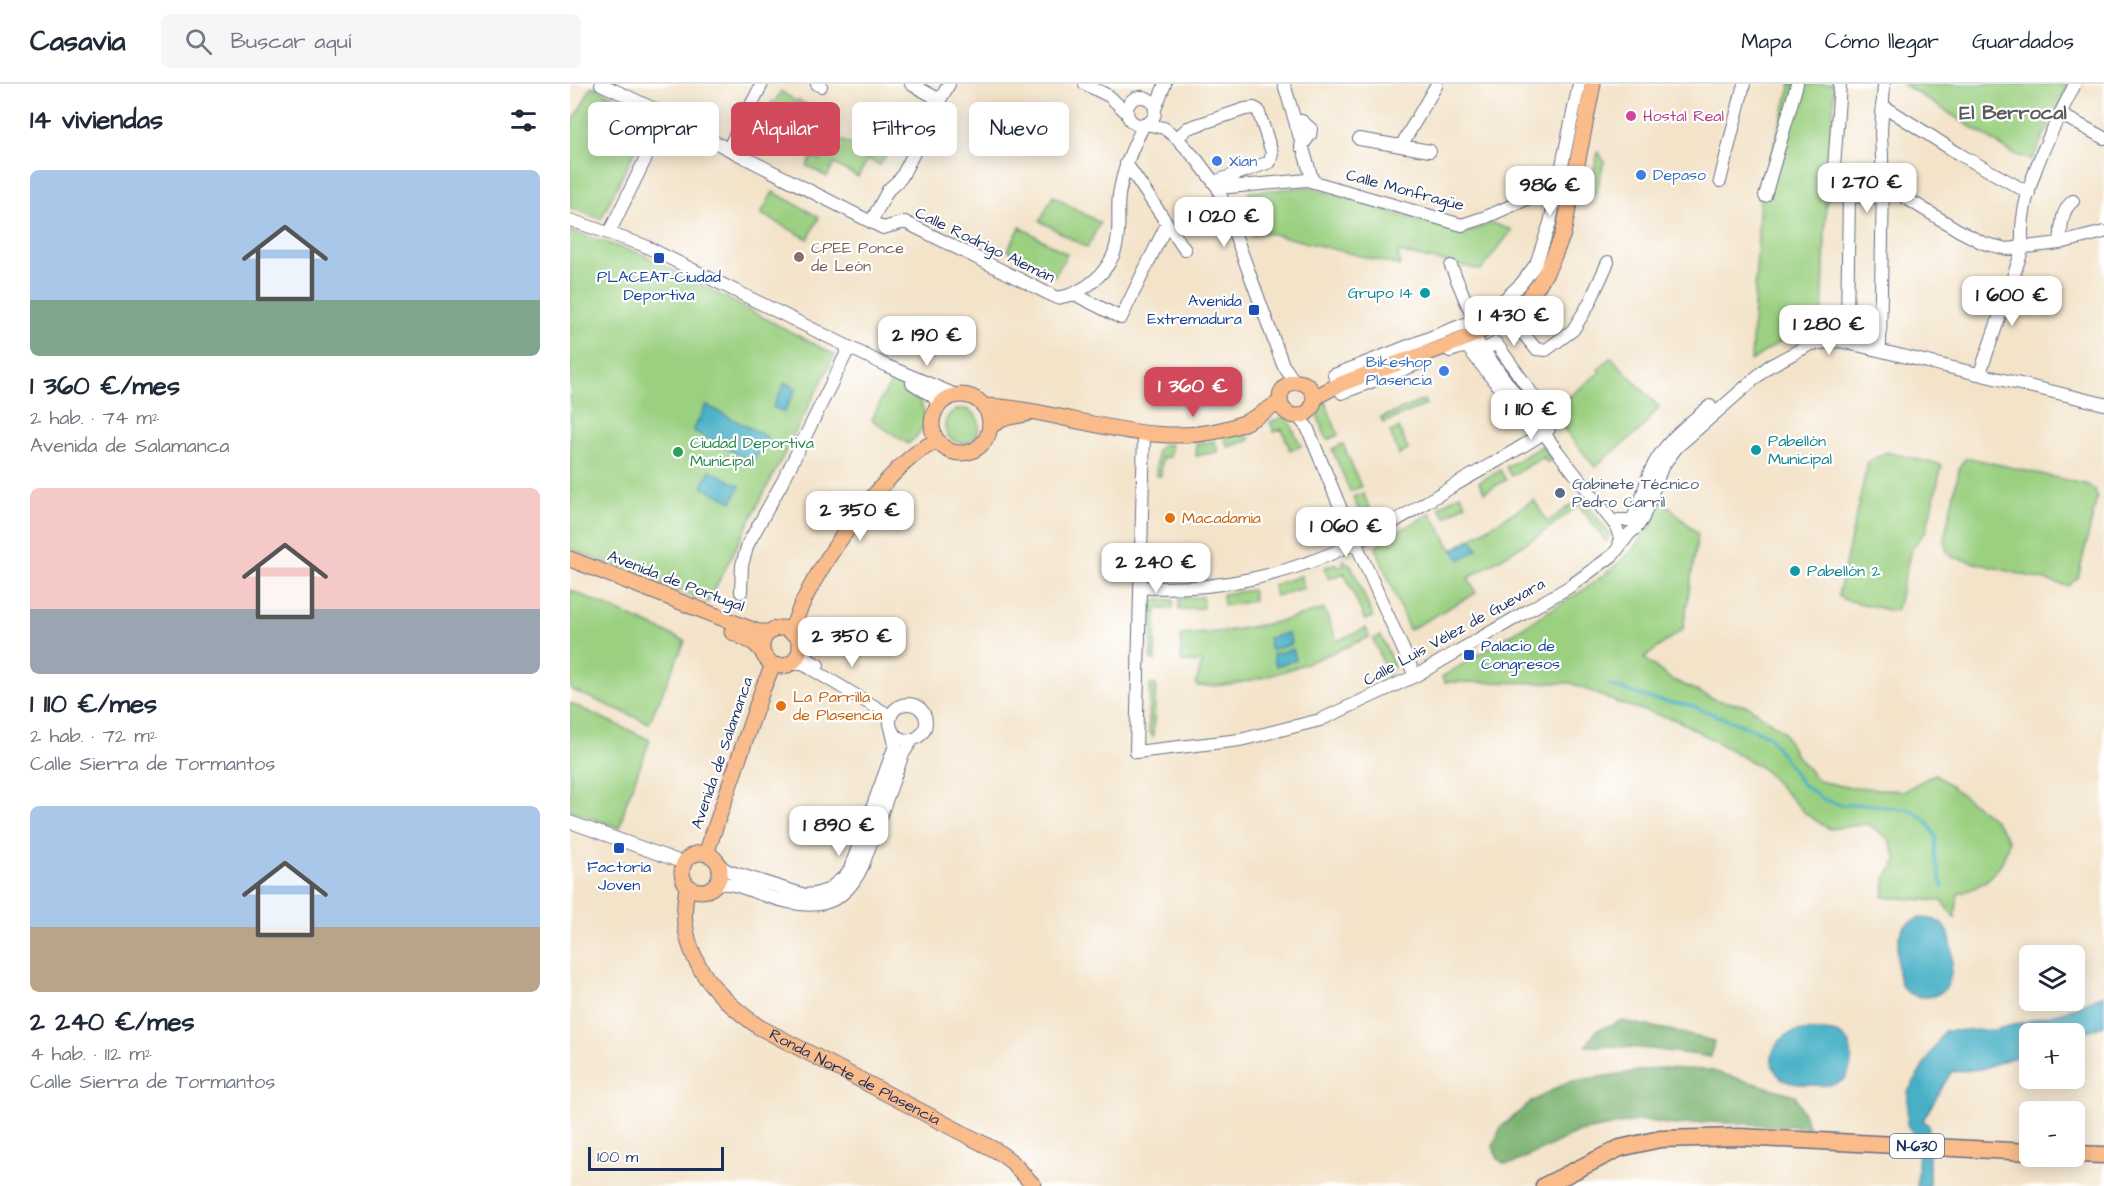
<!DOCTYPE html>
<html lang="es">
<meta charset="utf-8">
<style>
body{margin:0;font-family:"Architects Daughter",sans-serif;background:#f6f6f7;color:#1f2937;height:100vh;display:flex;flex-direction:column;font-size:22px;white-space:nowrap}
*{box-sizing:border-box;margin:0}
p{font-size:20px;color:#747a83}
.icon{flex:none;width:33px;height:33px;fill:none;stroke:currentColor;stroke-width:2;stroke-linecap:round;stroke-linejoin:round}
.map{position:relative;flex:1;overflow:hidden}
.drawer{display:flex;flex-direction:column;background:#fff;width:570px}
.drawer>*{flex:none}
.top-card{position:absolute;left:18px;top:18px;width:570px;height:54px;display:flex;gap:12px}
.buttons{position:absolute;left:1449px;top:861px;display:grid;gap:12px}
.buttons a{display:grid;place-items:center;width:66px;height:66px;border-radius:9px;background:#fff;box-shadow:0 3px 15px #0003;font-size:30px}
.scale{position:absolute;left:18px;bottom:15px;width:136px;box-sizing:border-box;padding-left:6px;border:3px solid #1b2f5e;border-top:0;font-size:16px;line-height:21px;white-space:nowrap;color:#1b2f5e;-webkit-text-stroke:4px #fff;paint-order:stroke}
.price{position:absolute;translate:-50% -51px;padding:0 14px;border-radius:12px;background:#fff;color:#222;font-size:20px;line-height:39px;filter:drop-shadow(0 2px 3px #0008)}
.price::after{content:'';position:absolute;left:50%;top:36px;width:18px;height:14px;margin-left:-9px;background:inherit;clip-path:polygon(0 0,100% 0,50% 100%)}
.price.active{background:#d1495b;color:#fff}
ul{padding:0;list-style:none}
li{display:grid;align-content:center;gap:12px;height:318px;padding:0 30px}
li span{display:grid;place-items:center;height:186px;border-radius:9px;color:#555}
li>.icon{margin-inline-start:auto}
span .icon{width:108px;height:108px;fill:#fffc;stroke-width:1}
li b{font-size:26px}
h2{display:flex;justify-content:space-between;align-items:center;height:72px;padding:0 30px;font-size:26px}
.tag{padding:0 21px;border-radius:9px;background:#fff;box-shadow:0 3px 15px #0003;font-size:21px;line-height:54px}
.tag.active{background:#d1495b;color:#fff}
header{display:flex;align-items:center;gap:36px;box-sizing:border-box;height:84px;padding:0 30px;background:#fff;border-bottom:2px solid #e0e1e3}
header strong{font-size:28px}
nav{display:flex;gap:33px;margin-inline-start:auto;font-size:21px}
.search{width:420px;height:54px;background:#f6f6f7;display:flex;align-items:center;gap:15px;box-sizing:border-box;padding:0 21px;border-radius:9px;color:#747a83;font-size:22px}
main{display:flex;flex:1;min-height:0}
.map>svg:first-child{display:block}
.green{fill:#9bd081;stroke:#5b8070;stroke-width:1.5}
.forest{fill:#7cb26f;stroke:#4c7066;stroke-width:1.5}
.water{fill:#47b0c6;stroke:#317092;stroke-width:1.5}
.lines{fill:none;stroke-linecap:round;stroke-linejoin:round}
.stream{stroke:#47b0c6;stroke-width:3}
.minor-casing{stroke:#676e83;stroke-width:14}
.major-casing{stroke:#676e83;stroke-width:17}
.highway-casing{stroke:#676e83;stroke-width:19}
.minor{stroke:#fff;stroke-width:12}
.major{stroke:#fabc8b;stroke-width:15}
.highway{stroke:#fabc8b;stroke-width:16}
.hotel-dot{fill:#d1479c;stroke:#fff;stroke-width:2}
.shop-dot{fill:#3f7fe0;stroke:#fff;stroke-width:2}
.education-dot{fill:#8d6e63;stroke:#fff;stroke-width:2}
.transit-dot{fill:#1a4fb4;stroke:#fff;stroke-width:2}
.culture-dot{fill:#0f9aa8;stroke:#fff;stroke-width:2}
.leisure-dot{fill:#2e9e5b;stroke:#fff;stroke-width:2}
.service-dot{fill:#5c6f8a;stroke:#fff;stroke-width:2}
.food-dot{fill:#e8710a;stroke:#fff;stroke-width:2}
.labels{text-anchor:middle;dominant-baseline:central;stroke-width:4.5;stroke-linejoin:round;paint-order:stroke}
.shield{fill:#fff;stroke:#5f6d8e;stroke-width:1.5}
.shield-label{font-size:15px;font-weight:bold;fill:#1b2f5e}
.hotel-label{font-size:16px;fill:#b23c85;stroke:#fff;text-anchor:start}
.shop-label{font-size:16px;fill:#366cbe;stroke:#fff;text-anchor:start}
.street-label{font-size:16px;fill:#1b2f5e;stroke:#fff}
.education-label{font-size:16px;fill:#785e54;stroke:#fff;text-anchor:start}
.transit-label{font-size:16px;fill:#164399;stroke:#fff}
.culture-label{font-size:16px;fill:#0d838f;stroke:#fff;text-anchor:start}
.leisure-label{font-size:16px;fill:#27864d;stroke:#fff;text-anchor:start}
.service-label{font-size:16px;fill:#4e5e75;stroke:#fff;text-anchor:start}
.food-label{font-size:16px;fill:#c56008;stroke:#fff;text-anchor:start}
.quarter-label{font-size:20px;font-weight:bold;fill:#5c585e;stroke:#fff}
</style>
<header>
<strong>Casavia</strong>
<div class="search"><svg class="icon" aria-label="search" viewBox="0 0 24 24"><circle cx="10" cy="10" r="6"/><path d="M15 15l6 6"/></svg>Buscar aquí</div>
<nav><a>Mapa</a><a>Cómo llegar</a><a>Guardados</a></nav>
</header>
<main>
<section class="drawer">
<h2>14 viviendas<svg class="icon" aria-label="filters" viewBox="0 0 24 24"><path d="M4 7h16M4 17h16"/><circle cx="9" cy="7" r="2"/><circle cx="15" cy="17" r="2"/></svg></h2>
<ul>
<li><span style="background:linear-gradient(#a9c7e8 70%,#7fa58c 0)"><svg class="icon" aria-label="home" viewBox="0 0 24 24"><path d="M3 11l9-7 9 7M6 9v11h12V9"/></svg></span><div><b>1 360 €/mes</b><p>2 hab. · 74 m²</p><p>Avenida de Salamanca</p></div></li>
<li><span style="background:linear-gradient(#f6c9c9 65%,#9aa5b1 0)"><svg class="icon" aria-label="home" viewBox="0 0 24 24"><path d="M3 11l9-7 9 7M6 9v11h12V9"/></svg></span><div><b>1 110 €/mes</b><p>2 hab. · 72 m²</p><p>Calle Sierra de Tormantos</p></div></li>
<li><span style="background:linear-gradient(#a9c7e8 65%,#b9a48a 0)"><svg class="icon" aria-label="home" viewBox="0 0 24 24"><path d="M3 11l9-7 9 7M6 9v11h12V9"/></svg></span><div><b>2 240 €/mes</b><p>4 hab. · 112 m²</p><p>Calle Sierra de Tormantos</p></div></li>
</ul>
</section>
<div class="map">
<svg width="1534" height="1102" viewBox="0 0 1534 1102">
<rect width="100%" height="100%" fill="#fff"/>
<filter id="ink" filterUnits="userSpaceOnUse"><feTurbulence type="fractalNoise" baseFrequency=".0167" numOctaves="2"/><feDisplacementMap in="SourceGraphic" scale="12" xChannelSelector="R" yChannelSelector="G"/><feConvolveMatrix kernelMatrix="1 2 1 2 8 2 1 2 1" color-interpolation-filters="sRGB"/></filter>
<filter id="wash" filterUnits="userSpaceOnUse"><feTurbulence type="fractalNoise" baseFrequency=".008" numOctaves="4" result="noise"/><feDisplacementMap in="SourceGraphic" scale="24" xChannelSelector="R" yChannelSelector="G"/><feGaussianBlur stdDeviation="1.35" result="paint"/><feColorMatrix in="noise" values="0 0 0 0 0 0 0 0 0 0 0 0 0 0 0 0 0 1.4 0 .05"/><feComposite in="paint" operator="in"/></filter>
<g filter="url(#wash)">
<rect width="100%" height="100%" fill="#f3e3c9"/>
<path class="green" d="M1221,0H1265L1256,121L1252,241L1214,255L1181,277L1190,114Z
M1333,0H1499L1462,76L1444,70Z
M22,2L82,32L31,135L0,124V43Z
M211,7L227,18L228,16L257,31L245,51H244L236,68L224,61L223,63L190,44L202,17L205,18Z
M262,49L266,51L265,54L285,62L292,49L320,63L310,81L298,75L288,93L264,80L257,93L237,82L242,73L249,76L255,65L251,62L252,59L256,60Z
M1028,67L1034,77L1027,107L1025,111H1019Z
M739,103L894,150L922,139L942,146L911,186L828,168L830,182L703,150L692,149L682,152L675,133L681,128L679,108Z
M203,108L249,133L238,155L191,130Z
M483,112L530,139L517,164L470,137Z
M450,143L497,170L485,192L438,166Z
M0,147L74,171L265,271L138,518L0,465Z
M1041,273L1089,323L1071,345L1025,383L980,328L1030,288L1028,285Z
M322,298C344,310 352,311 356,338L347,352L338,360L302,336L311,315Z
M854,316L856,321L813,339L811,334Z
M755,317L768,351L757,356L745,326Z
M375 342a17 17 0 1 1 34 0a17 17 0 1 1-34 0Z
M714,333L719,337L731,362L720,366L712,345L704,348L700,338Z
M829,344L838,366L829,371L820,348Z
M676,346L680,356L658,363L654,354Z
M644,357L648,368L626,372V360Z
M594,360L601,361L600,373L592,374L591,392H586L587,366Z
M773,360L791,403L780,407L762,365Z
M972,362L982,376L977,378L973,373L941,392L936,383Z
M1316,368L1372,381L1356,447L1341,465L1327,525L1322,527L1272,515L1268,512L1298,378Z
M1400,374L1518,401L1525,406L1527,414L1508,494L1498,502L1382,473L1377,468L1374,455L1390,382L1395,375Z
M930,386L936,396L915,408L909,398Z
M793,409L805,436L800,439H794L783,413Z
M890,410L896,420L875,433L869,423Z
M1090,414L1128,450L1113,545L1074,574L1099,594L1146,616L1178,622L1213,647L1225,670L1248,697L1272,702L1334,707L1365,690L1426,737L1439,757C1433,787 1416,802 1388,810L1385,834L1372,817L1313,813L1316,794L1327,776L1319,755L1297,740L1259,745L1236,730L1192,684L1159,665L1109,637L1048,619L1001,599L875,598L872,593L1015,505L1044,483L1064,465L1083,439Z
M964,416L977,438L1004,419L1006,423L968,452L898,494L906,509L839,546L806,464L810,458L861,429L882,466Z
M1014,416L1040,451L1036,458L1008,420Z
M773,476L781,481L803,533L795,536L774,489L759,495L754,484L766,479L768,483L774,482Z
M731,492L734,504L706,512L703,501Z
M0,506L115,557L79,639L0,605Z
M682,506L684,517L654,522L653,510Z
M632,513L633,524L609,526V514Z
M588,515L603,516V525H586L585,576H581L582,521Z
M754,525L767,557L796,544L799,553C746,576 686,604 627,602L626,599L632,578H611V551C661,549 706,540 754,525Z
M811,552L824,582L818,591L803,555Z
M580,601H586L583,653L579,647Z
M0,619L80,656L56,719L50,744L0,726Z"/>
<path class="forest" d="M1051,937L1099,946L1144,957L1141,973C1099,967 1058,961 1016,962L1027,946Z
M1089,984L1139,986L1225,1011L1239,1043L1141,1038L1105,1041L1071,1036L1009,1048L944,1079L935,1080L928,1075L923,1062L931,1043L961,1018L997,998Z"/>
<path class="water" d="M215,299L226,305L214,329L203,323Z
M136,321L197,353L183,378L123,347Z
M140,386L170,402L162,418L132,403Z
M902,455L908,465L890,476L883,466Z
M718,549L722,560L701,566L698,554Z
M723,565L726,576L706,582L703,570Z
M1350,834C1377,834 1382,849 1382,873C1382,893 1380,912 1355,913C1347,913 1340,911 1334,905C1325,895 1325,853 1334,843C1338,838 1345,836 1350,834Z
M1534,911V941L1505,952L1504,950H1460L1459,968L1411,985L1381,988L1353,1036L1359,1042V1102H1347C1348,1081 1352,1058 1337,1041L1338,1008L1374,947L1424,946L1496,927Z
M1228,947C1239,947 1252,946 1262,948C1286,953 1285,981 1274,996C1263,1002 1254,1002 1242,1001C1233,1000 1221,1001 1214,996C1191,980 1204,952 1228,947Z"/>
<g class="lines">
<path class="stream" d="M1039,601L1082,615L1122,622L1198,651L1232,700L1253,715L1271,721L1294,720L1341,726L1357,737L1366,753L1365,772L1373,804"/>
</g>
</g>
<g filter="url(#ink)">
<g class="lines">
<g class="minor-casing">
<path id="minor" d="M31,0L97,31L152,62L301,138L313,144L335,138L487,214C515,210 543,186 547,157C550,142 547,126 549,111C553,85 562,63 574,41
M247,0L251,2
M341,0L370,16L379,0
M515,0L539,12L557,29
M714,0L743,98
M1270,0L1262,112L1312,113
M557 27a14 14 0 1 1 28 0a14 14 0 1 1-28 0Z
M1312,21L1389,70L1459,109
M585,25L595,0
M1490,30L1534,54
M293,32L342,58L346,65L331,94L318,106L301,138
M576,40L594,44L607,54L627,76L648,104L713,281L725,298
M726,42L729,37H732L741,45L740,51L731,63
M607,54L618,44L675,25L684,24L688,26L702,69L700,78L644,98
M789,55L831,62L867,0
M831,62L860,67
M158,65L192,0
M556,79L615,166
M1150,97L1174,0
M1313,100L1388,146L1413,159L1437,165L1490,159L1534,148
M648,104L737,96L892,141L916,133L993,99
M1195,112L1227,0
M0,136L73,161L317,282L386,311
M39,149L97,31
M1490,159C1492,144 1490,127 1503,117
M881,182L904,236
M504,210L551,234L597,140
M938,231L966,265L976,266L1003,246L1019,220L1038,178
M1277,238L1279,113
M903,252L987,367L1046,442L1050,454L1049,463
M1310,261L1313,100L1311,47L1314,0
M880,267L892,263L898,264L951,331L965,314L926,259L905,271
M850,279L772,309L764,291L900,238L924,225L951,200L966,180L980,139L1009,0
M1410,289L1453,164C1445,114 1483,44 1505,0
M342,299L364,313L368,322
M728,333L737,343L778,442L845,592
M574,350L566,668L670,656L750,636L845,592L999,503L1043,471L1059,450L1067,443L1073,434L1092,383L1107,363L1198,283L1241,260L1270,257L1534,320
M1049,436H1061C1072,422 1073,405 1080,388C1093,359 1116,342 1140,322
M572,503C645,508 719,491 785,459C818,443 849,422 880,404C913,384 948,367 979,345
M171,508L172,481L178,460L213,397L279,264
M229,565L237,575L248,581
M219,580H232L240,584L317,630L320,636
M320 638a18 18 0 1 1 36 0a18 18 0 1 1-36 0Z
M0,738L114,779
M147,780L158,787L235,811L245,810L258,806L275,792L280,785L325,661L322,648
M144,801C159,797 171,803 185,808C231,824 269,834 293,781L333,670L342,656"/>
</g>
<g class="major-casing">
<g id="major">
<circle cx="727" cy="315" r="17"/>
<circle cx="391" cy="340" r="29"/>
<path d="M744,315C763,301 785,295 806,287C857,268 919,254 958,214C975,196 984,172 993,150L1023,0"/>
<path d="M414,322C500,325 588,373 674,339C686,334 698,325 710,318"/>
<path d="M420,342L435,334L456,330"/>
<path d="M0,475L188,548H200"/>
<circle cx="211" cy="563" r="19"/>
<path d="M162,548L184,559L192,567"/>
<path d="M221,548C229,523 242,499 256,477C273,449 337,361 369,358"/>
<circle cx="131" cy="788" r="19"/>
<path d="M136,770L193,604L203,581"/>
<path id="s1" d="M117,801C116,813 113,827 115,839C121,887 152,917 189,943L427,1067L442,1078L464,1102"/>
</g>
</g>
<g class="highway-casing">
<path id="highway" d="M1504,1070L1534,1071
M974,1102L1050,1064L1090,1055L1170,1053L1460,1068"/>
</g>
<use href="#minor" class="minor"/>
<use href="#major" class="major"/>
<use href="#highway" class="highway"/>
</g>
</g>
<circle class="hotel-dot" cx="1061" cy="32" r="6"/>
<g class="shop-dot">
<circle cx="647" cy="77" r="6"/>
<circle cx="1071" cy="91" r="6"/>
<circle cx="874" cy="287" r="6"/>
</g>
<circle class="education-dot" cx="229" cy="173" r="6"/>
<g class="transit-dot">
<rect x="83" y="168" width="12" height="12" rx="3"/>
<rect x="678" y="220" width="12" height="12" rx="3"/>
<rect x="893" y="565" width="12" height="12" rx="3"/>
<rect x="43" y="758" width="12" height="12" rx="3"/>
</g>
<g class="culture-dot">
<circle cx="855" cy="209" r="6"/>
<circle cx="1186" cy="366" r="6"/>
<circle cx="1225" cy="487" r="6"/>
</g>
<circle class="leisure-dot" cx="108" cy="368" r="6"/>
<circle class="service-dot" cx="990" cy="409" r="6"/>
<g class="food-dot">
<circle cx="600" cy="434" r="6"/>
<circle cx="211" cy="622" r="6"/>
</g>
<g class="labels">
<rect class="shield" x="1320" y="1050" width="54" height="24" rx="4.5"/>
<g class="shield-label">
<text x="1347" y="1062">N-630</text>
</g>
<g class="hotel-label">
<text x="1073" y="32">Hostal Real</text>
</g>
<g class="shop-label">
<text x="659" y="77">Xian</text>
<text x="1083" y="91">Depaso</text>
<text x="862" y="278" text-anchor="end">Bikeshop<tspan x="862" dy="18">Plasencia</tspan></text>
</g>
<g class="street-label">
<text transform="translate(835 106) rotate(15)">Calle Monfragüe</text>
<text transform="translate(415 161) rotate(26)">Calle Rodrigo Alemán</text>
<text transform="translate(106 497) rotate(21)">Avenida de Portugal</text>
<text transform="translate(884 548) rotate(-29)">Calle Luis Vélez de Guevara</text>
<text transform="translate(152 669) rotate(-71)">Avenida de Salamanca</text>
<text stroke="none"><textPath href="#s1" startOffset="278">Ronda Norte de Plasencia</textPath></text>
</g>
<g class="education-label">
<text x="241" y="164">CPEE Ponce<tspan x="241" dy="18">de León</tspan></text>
</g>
<g class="transit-label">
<text x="89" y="193">PLACEAT-Ciudad<tspan x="89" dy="18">Deportiva</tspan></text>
<text x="672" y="217" text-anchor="end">Avenida<tspan x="672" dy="18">Extremadura</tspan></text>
<text x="911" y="562" text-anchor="start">Palacio de<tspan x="911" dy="18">Congresos</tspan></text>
<text x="49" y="783">Factoría<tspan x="49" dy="18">Joven</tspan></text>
</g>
<g class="culture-label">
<text x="843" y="209" text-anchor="end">Grupo 14</text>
<text x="1198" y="357">Pabellón<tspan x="1198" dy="18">Municipal</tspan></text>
<text x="1237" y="487">Pabellón 2</text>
</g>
<g class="leisure-label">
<text x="120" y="359">Ciudad Deportiva<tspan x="120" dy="18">Municipal</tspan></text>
</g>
<g class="service-label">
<text x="1002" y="400">Gabinete Técnico<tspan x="1002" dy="18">Pedro Carril</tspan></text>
</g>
<g class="food-label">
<text x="612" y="434">Macadamia</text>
<text x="223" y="613">La Parrilla<tspan x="223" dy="18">de Plasencia</tspan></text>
</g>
<g class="quarter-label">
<text x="1443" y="29">El Berrocal</text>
</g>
</g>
</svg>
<div class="buttons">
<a><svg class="icon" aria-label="layers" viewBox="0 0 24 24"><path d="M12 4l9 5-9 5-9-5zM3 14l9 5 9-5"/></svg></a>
<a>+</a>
<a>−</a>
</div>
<div class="scale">100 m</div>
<b class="price" style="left:1297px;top:130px">1 270 €</b>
<b class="price" style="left:980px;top:133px">986 €</b>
<b class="price" style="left:654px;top:164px">1 020 €</b>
<b class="price" style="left:1442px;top:243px">1 600 €</b>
<b class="price" style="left:944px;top:263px">1 430 €</b>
<b class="price" style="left:1259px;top:272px">1 280 €</b>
<b class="price" style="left:357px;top:283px">2 190 €</b>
<b class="price active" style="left:623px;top:334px">1 360 €</b>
<b class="price" style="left:961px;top:357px">1 110 €</b>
<b class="price" style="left:290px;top:458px">2 350 €</b>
<b class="price" style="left:776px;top:474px">1 060 €</b>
<b class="price" style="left:586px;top:510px">2 240 €</b>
<b class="price" style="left:282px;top:584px">2 350 €</b>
<b class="price" style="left:269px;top:773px">1 890 €</b>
<div class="top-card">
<a class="tag">Comprar</a>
<a class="tag active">Alquilar</a>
<a class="tag">Filtros</a>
<a class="tag">Nuevo</a>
</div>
</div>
</main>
